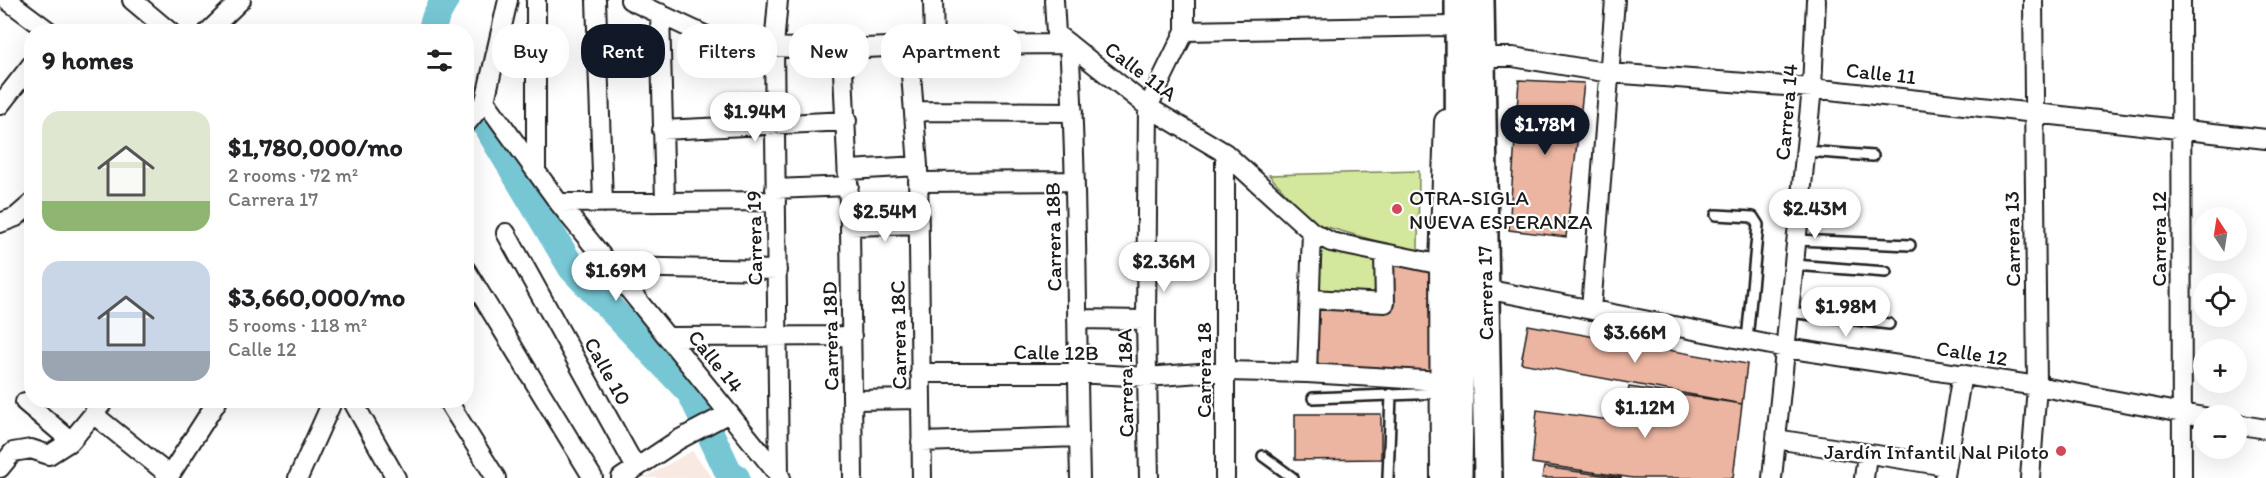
<!DOCTYPE html>
<meta charset="utf-8">
<style>
body{margin:0;font-family:Itim,sans-serif;background:#f6f6f6;color:#202124;height:100vh;display:flex;flex-direction:column;font-size:22px;white-space:nowrap}
*{box-sizing:border-box;margin:0}
p{font-size:20px;color:#757577}
.icon{flex:none;width:33px;height:33px;fill:none;stroke:currentColor;stroke-width:2;stroke-linecap:round;stroke-linejoin:round}
.map{position:relative;flex:1;overflow:hidden}
.panel{position:absolute;left:24px;top:24px;width:450px;height:384px;display:flex;flex-direction:column;background:#fff;border-radius:24px;box-shadow:0 6px 24px #0002}
.panel>*{flex:none}
.top-card{position:absolute;left:492px;top:24px;width:570px;height:54px;display:flex;gap:12px}
.needle{width:39px;rotate:348deg}
.tools{position:absolute;left:2193px;top:207px;display:grid;gap:12px}
.tools a{display:grid;place-items:center;width:54px;height:54px;border-radius:50%;background:#fff;box-shadow:0 6px 24px #0002;font-size:30px}
.price{position:absolute;translate:-50% -51px;padding:0 14px;border-radius:21px;background:#fff;color:#222;font-size:20px;line-height:39px;filter:drop-shadow(0 2px 3px #0008)}
.price::after{content:'';position:absolute;left:50%;top:36px;width:18px;height:14px;margin-left:-9px;background:inherit;clip-path:polygon(0 0,100% 0,50% 100%)}
.price.current{background:#111827;color:#fff}
ul{padding:0;list-style:none}
li{display:flex;align-items:center;gap:18px;height:150px;padding:0 18px}
li span{display:grid;place-items:center;flex:none;width:168px;height:120px;border-radius:18px;color:#555}
li>.icon{margin-inline-start:auto}
span .icon{width:72px;height:72px;fill:#fffc;stroke-width:1}
li b{font-size:26px}
h2{display:flex;justify-content:space-between;align-items:center;height:72px;padding:0 18px;font-size:26px}
.pill{padding:0 21px;border-radius:24px;background:#fff;box-shadow:0 6px 24px #0002;font-size:21px;line-height:54px}
.pill.current{background:#111827;color:#fff}
.map>svg:first-child{display:block}
.built{fill:#f9e9e3}
.green{fill:#d3e89c;stroke:#78825c;stroke-width:1.5}
.lines{fill:none;stroke-linecap:round;stroke-linejoin:round}
.river{stroke:#77c6d4;stroke-width:28}
.building{fill:#ecb5a1;stroke:#1c1c1c;stroke-width:1.5}
.lane-casing{stroke:#1c1c1c;stroke-width:14}
.street-casing{stroke:#1c1c1c;stroke-width:22}
.secondary-casing{stroke:#1c1c1c;stroke-width:28}
.primary-casing{stroke:#1c1c1c;stroke-width:32}
.lane{stroke:#fff;stroke-width:9}
.street{stroke:#fff;stroke-width:18}
.secondary{stroke:#fff;stroke-width:24}
.primary{stroke:#fff;stroke-width:27}
.poi-dot{fill:#d1495b;stroke:#fff;stroke-width:2}
.labels{text-anchor:middle;dominant-baseline:central;stroke-width:4.5;stroke-linejoin:round;paint-order:stroke}
.street-label{font-size:21px;fill:#1c1c1c;stroke:#fff}
.poi-label{font-size:21px;fill:#1c1c1c;stroke:#fff;text-anchor:start}
</style>
<div class="map">
<svg width="2266" height="478" viewBox="0 0 2266 478">
<rect width="100%" height="100%" fill="#fff"/>
<filter id="ink" filterUnits="userSpaceOnUse"><feTurbulence type="fractalNoise" baseFrequency=".0167" numOctaves="2"/><feDisplacementMap in="SourceGraphic" scale="12" xChannelSelector="R" yChannelSelector="G"/><feConvolveMatrix kernelMatrix="1 2 1 2 8 2 1 2 1" color-interpolation-filters="sRGB"/></filter>
<g filter="url(#ink)">
<path class="built" d="M692,451L713,478H643Z"/>
<path class="green" d="M1419,171L1418,253L1313,223L1269,175Z
M1318,244L1378,260L1379,297L1318,293Z"/>
<g class="lines">
<path class="river" d="M431,32L436,16L445,0
M466,106L479,113L572,268L691,393L728,471L736,478"/>
</g>
<path class="building" d="M1519,80L1584,83L1566,237L1509,230Z
M1391,262L1434,271L1436,376L1317,373V307L1392,310Z
M1528,325L1747,364L1742,404L1521,363Z
M1629,387L1742,404L1733,478H1633L1532,463L1537,410L1623,422Z
M1295,414H1381V459L1295,460Z
M1544,467L1622,478H1542Z"/>
<g class="lines">
<g class="lane-casing">
<path id="lane" d="M1806,151L1873,156
M1716,215L1753,217L1758,225L1747,340
M1797,240L1910,245
M1794,265L1886,272
M1789,312L1889,324
M1313,398L1441,393
M1263,456L1293,478
M1388,478L1391,394"/>
</g>
<g class="street-casing">
<path id="street" d="M7,0L50,32
M132,0L170,32
M536,0V169
M596,0L603,203
M630,0L728,46L842,49L934,45L1069,44L1148,107L1225,153L1312,232L1331,242L1442,265
M778,0L774,46L779,476
M933,0L934,45
M1054,0L1056,34L1069,44C1078,189 1076,334 1080,478
M2181,0L2182,478
M660,13L665,202
M1185,31L1450,26
M208,32L241,0
M909,47L918,166L922,478
M842,49L850,226L853,478
M1490,57H1513L1610,73L1812,88L2266,139
M485,101L559,203L781,478
M0,105L32,64
M915,111L1073,112
M466,124L485,101L508,0
M662,130L847,121
M1225,153V478
M849,170L918,166
M918,182L1075,181
M775,189L849,186
M559,203L776,201
M0,223L16,217L32,203
M850,226L919,224
M506,233L636,468
M611,267L777,270
M466,270L593,478
M1485,289L1786,348L2037,386L2204,417
M1311,299L1385,303L1384,254
M1591,310L1615,0
M1077,319L1146,320
M668,337L852,336
M920,373H1076L1147,377L1226,371L1307,373L1441,381
M1307,373L1312,232
M352,400L396,478
M447,400L496,478
M853,400L921,399
M25,402L71,441
M93,414L169,475
M2236,424L2266,429
M1776,439L1946,466
M921,442L1079,437
M0,468L13,452L31,449L49,455L71,441L105,400
M1945,476L1962,374
M168,478L218,400
M298,478L333,400
M621,478L678,440L729,413
M1149,478L1146,320L1148,107L1185,31V0
M1772,478L1812,88L1816,0
M1864,478L1867,455
M2030,478L2037,386L2033,0"/>
</g>
<g class="secondary-casing">
<path id="secondary" d="M1443,478L1442,265L1447,122"/>
</g>
<g class="primary-casing">
<path id="primary" d="M1480,0L1488,478
M1458,478L1460,321L1459,0"/>
</g>
<use href="#lane" class="lane"/>
<use href="#street" class="street"/>
<use href="#secondary" class="secondary"/>
<use href="#primary" class="primary"/>
</g>
</g>
<g class="poi-dot">
<circle cx="1397" cy="209" r="6"/>
<circle cx="2061" cy="451" r="6"/>
</g>
<g class="labels">
<g class="street-label">
<text transform="translate(1141 71) rotate(37)">Calle 11A</text>
<text transform="translate(1881 73) rotate(6)">Calle 11</text>
<text transform="translate(1786 112) rotate(-85)">Carrera 14</text>
<text transform="translate(1053 237) rotate(-91)">Carrera 18B</text>
<text transform="translate(754 238) rotate(-91)">Carrera 19</text>
<text transform="translate(2012 239) rotate(-91)">Carrera 13</text>
<text transform="translate(2158 239) rotate(-90)">Carrera 12</text>
<text transform="translate(1485 293) rotate(-91)">Carrera 17</text>
<text transform="translate(898 335) rotate(-91)">Carrera 18C</text>
<text transform="translate(830 336) rotate(-91)">Carrera 18D</text>
<text transform="translate(1056 352) rotate(1)">Calle 12B</text>
<text transform="translate(1972 353) rotate(9)">Calle 12</text>
<text transform="translate(716 361) rotate(51)">Calle 14</text>
<text transform="translate(1203 370) rotate(-90)">Carrera 18</text>
<text transform="translate(608 371) rotate(61)">Calle 10</text>
<text transform="translate(1125 383) rotate(-91)">Carrera 18A</text>
</g>
<g class="poi-label">
<text x="1409" y="197">OTRA-SIGLA<tspan x="1409" dy="24">NUEVA ESPERANZA</tspan></text>
<text x="2049" y="451" text-anchor="end">Jardín Infantil Nal Piloto</text>
</g>
</g>
</svg>
<div class="tools">
<a><svg class="needle" viewBox="-14 -14 28 28"><path d="M0-13l5 13h-10z" fill="#e53935"/><path d="M0 13l5-13h-10z" fill="#757577"/></svg></a>
<a><svg class="icon" aria-label="locate" viewBox="0 0 24 24"><circle cx="12" cy="12" r="6"/><path d="M12 2v4M12 18v4M2 12h4M18 12h4"/></svg></a>
<a>+</a>
<a>−</a>
</div>
<b class="price" style="left:755px;top:143px">$1.94M</b>
<b class="price current" style="left:1545px;top:156px">$1.78M</b>
<b class="price" style="left:1815px;top:240px">$2.43M</b>
<b class="price" style="left:885px;top:243px">$2.54M</b>
<b class="price" style="left:1164px;top:293px">$2.36M</b>
<b class="price" style="left:616px;top:302px">$1.69M</b>
<b class="price" style="left:1846px;top:338px">$1.98M</b>
<b class="price" style="left:1635px;top:364px">$3.66M</b>
<b class="price" style="left:1645px;top:439px">$1.12M</b>
<div class="top-card">
<a class="pill">Buy</a>
<a class="pill current">Rent</a>
<a class="pill">Filters</a>
<a class="pill">New</a>
<a class="pill">Apartment</a>
</div>
<section class="panel">
<h2>9 homes<svg class="icon" aria-label="filters" viewBox="0 0 24 24"><path d="M4 7h16M4 17h16"/><circle cx="9" cy="7" r="2"/><circle cx="15" cy="17" r="2"/></svg></h2>
<ul>
<li><span style="background:linear-gradient(#dfe7d0 75%,#8fb573 0)"><svg class="icon" aria-label="home" viewBox="0 0 24 24"><path d="M3 11l9-7 9 7M6 9v11h12V9"/></svg></span><div><b>$1,780,000/mo</b><p>2 rooms · 72 m²</p><p>Carrera 17</p></div></li>
<li><span style="background:linear-gradient(#c9d6e8 75%,#9aa5b1 0)"><svg class="icon" aria-label="home" viewBox="0 0 24 24"><path d="M3 11l9-7 9 7M6 9v11h12V9"/></svg></span><div><b>$3,660,000/mo</b><p>5 rooms · 118 m²</p><p>Calle 12</p></div></li>
</ul>
</section>
</div>
